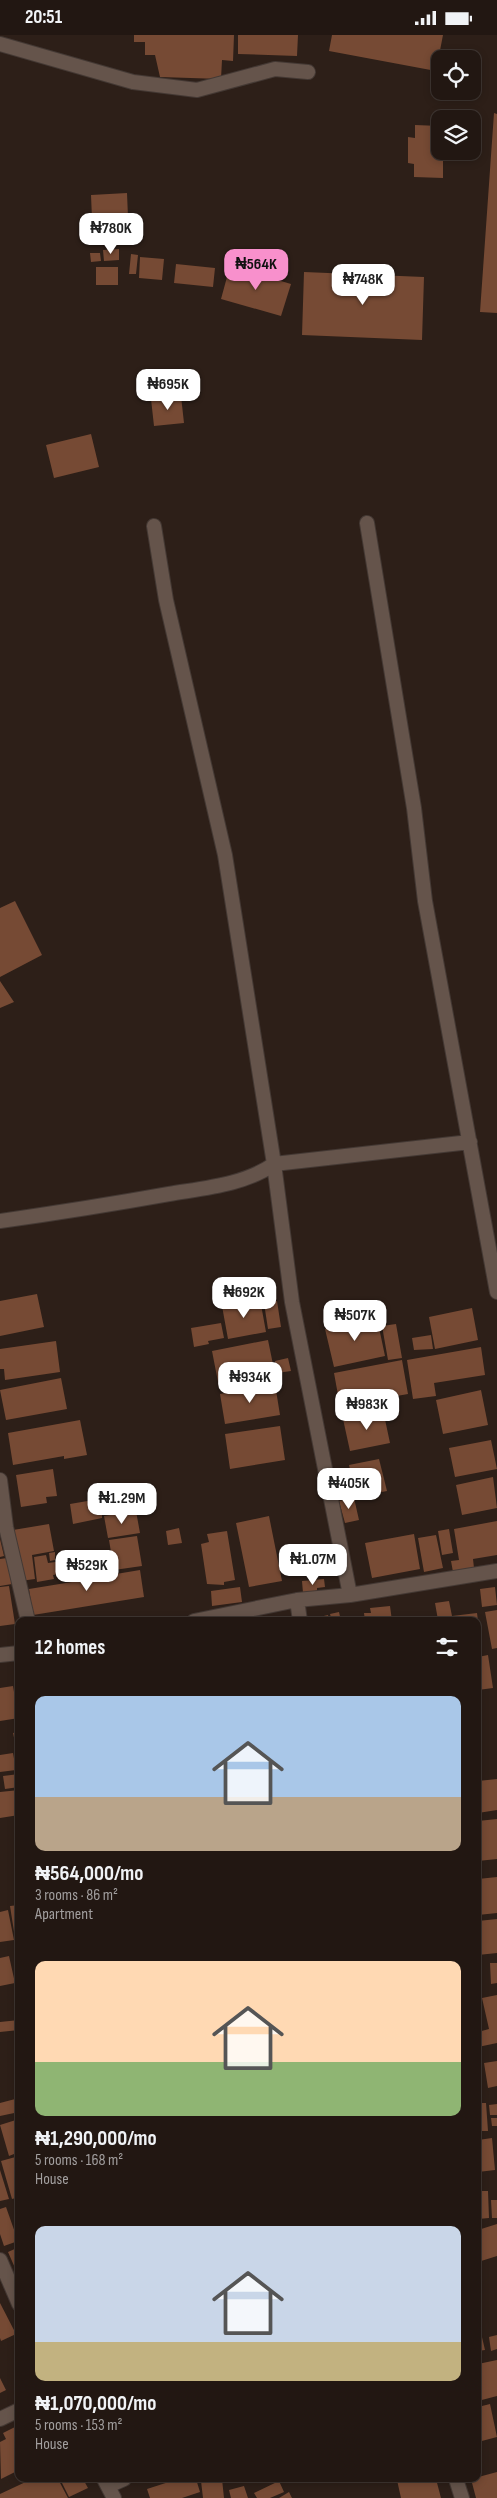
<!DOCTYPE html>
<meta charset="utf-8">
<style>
body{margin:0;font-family:"Sofia Sans Condensed",sans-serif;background:#2e2420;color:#f1f3f6;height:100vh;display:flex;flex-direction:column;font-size:19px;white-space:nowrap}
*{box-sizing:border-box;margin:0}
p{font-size:16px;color:#a29f9f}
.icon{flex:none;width:28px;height:28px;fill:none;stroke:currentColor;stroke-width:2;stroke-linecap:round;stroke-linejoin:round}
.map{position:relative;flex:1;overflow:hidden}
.drawer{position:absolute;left:15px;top:1582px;width:466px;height:865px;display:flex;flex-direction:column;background:#221712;border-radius:10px;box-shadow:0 2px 8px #0003,0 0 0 1px #3f3632}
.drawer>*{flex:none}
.fabs{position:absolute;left:431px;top:15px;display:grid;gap:10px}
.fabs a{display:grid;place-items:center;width:50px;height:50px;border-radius:10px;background:#221712;box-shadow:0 2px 8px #0003,0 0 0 1px #3f3632;font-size:25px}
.price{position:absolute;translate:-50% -42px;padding:0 11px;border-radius:10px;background:#fff;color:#222;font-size:16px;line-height:32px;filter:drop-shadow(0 1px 2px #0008)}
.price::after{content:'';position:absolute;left:50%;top:30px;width:15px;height:11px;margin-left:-8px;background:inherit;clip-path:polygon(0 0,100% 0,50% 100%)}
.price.active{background:#f890cc;color:#111}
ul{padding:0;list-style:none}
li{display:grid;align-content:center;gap:10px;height:265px;padding:0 20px}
li span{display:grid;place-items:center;height:155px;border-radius:10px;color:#555}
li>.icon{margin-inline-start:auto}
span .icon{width:90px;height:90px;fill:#fffc;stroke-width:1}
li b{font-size:21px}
h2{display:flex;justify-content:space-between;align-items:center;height:60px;padding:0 20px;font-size:21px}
.status{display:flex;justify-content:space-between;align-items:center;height:35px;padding:0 25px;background:#221712;direction:ltr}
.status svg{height:14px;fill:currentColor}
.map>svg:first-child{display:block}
.building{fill:#764a34}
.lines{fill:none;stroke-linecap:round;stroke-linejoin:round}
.minor-casing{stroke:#443934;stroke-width:16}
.tertiary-casing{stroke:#443934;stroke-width:16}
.minor{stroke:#65544b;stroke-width:14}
.tertiary{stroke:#65544b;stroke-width:14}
</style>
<div class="status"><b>20:51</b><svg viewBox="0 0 49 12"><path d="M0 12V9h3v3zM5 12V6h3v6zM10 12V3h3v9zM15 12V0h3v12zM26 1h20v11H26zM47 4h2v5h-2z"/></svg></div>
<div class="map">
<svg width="497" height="2463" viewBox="0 0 497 2463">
<rect width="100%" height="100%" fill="#2d1f18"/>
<path class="building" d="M134,0H234L233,26L222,25L221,44L160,42L155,20H145V7H134Z
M238,0H298L297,21L238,19Z
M332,0H443L436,36L329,16Z
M494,78L497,79V278L480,277Z
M415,90L440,91V116H443V143L414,142V129L408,128V102L415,103Z
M127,158L129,206L93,207L91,160Z
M119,214V225L104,226L103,215Z
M90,218H100L101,226L91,227Z
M131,219L138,220L136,239H129Z
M140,222L164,224L162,245L139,243Z
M176,229L215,233L213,252L174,248Z
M230,231L291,249L281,281L221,264Z
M96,232H118V250H96Z
M304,237L424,242L422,305L302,300Z
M181,361L184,388L154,391L151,364Z
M91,399L99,432L54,443L46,410Z
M15,866L42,920L0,942V873Z
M0,946L14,967L0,973Z
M37,1259L44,1292L0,1301V1266Z
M260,1264L266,1297L228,1304L222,1271Z
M277,1266L281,1292L268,1294L264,1268Z
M472,1273L478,1305L435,1314L429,1282Z
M377,1283L385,1321L334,1332L325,1294Z
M221,1288L224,1303L208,1306L209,1309L194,1312L191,1293Z
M396,1289L402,1323L388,1325L382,1291Z
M431,1300L433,1314L414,1315L412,1303Z
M268,1305L276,1344L257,1348L256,1345L219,1352L212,1316Z
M56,1306L60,1337L5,1345L4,1334H0V1314Z
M481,1312L485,1340L434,1348L436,1361L413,1364L407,1325Z
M288,1323L291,1336L277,1338L275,1326Z
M402,1325L408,1359L340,1371L334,1338Z
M61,1343L67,1374L6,1385L0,1355Z
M275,1349L280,1380L225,1389L220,1359Z
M481,1355L488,1390L443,1399L436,1365Z
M383,1375L390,1408L350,1416L343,1384Z
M80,1385L87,1420L64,1424V1421L13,1430L8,1398Z
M280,1391L285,1425L230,1434L225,1399Z
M491,1405L497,1434L455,1442L449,1413Z
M379,1424L387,1456L356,1462L349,1430Z
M53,1434L57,1461L46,1462L47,1468L21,1472L16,1440Z
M493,1442L497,1473L462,1480L456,1450Z
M134,1458L136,1474L102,1480V1483L73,1489L70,1469Z
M354,1463L359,1485L345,1488L339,1466Z
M136,1476L140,1498L108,1503L104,1481Z
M269,1481L282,1546L249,1552L236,1488Z
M497,1486V1520L473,1524L474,1533L453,1537L451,1526L459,1525L454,1494Z
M49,1489L54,1516L32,1520L35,1544L20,1546L13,1495Z
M179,1493L182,1508L168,1510L166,1496Z
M449,1494L453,1518L442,1520L438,1496Z
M227,1496L235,1545L224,1547V1550L207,1549L201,1509L209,1507L207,1499Z
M414,1499L420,1534L372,1543L365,1508Z
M436,1500L443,1533L424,1537L418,1503Z
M137,1501L142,1531L114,1535L109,1505Z
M0,1504L4,1521L0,1522Z
M55,1517V1525L50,1526L49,1518Z
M46,1520L48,1528L63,1526L65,1538L53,1540L54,1544L37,1547L34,1522Z
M7,1523L12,1549L0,1551V1524Z
M140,1535L144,1562L33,1580L29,1554L78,1546L77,1540L91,1538L92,1543Z
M324,1544L325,1552L317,1553V1557L303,1558L302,1546Z
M9,1551L15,1589L0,1591V1552Z
M240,1552L242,1567L212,1571L211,1556Z
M495,1552L497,1570L482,1572L480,1554Z
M449,1566L452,1581L477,1578L478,1586L438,1585L435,1568Z
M390,1571L392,1586H365L364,1578H371L370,1573Z
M497,1575V1613L492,1614L485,1577Z
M339,1577L341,1586H332L330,1579Z
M328,1580L329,1586H311V1584Z
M434,1582L435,1586H418V1585Z
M478,1590L482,1614H478Z
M488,1620L493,1653L478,1655V1622Z
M13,1651L14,1657L19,1656V1683L0,1686V1653Z
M19,1697V1716H17L13,1698Z
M13,1718L16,1735L0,1737V1720Z
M19,1739V1752L5,1754L3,1741Z
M497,1744V1775L478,1778V1746Z
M19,1755V1780L0,1783V1757Z
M497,1784V1824L478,1826V1786Z
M15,1792H19V1805H18Z
M497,1842V1878L478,1880V1844Z
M19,1870V1902L15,1903L10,1871Z
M8,1875L14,1905L0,1907V1877Z
M497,1884V1918L478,1920V1886Z
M9,1921L15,1948L0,1951V1923Z
M490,1928H497V1948L491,1949Z
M497,1960V2008L478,2012V1997L489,1994L482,1963Z
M19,1985V1995L0,1997V1987Z
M497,2026V2051L488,2053L484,2028Z
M19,2063V2077L0,2081V2068Z
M478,2068H486L488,2096H478Z
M497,2069V2080H490L489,2070Z
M491,2083H497V2091H492Z
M19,2084V2117L9,2121L0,2090Z
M492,2103L495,2135L478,2137V2105Z
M19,2121V2162L12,2164L1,2126Z
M0,2135L9,2164L0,2166Z
M478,2156H488L489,2183L478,2184Z
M491,2165H497V2183H492Z
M19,2169V2182L18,2183L15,2170Z
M6,2172L18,2206L4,2211L0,2199V2174Z
M497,2189V2221L478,2227V2195Z
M19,2212V2242L8,2217Z
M0,2268L16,2299L1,2306L0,2303Z
M478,2285L485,2315L478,2316Z
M497,2300V2314L491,2316L489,2302Z
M497,2325V2361L478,2366V2329Z
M0,2343L6,2355L0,2358Z
M490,2369L497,2402L478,2407V2372Z
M19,2390V2435L1,2444L0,2407L6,2404L3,2398Z
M478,2412L481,2423H478Z
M497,2437V2463H476L471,2444Z
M32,2444H58L68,2463H0V2459Z
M60,2444H83L88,2453L69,2462Z
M178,2444H196L200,2457L182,2463H150L147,2454Z
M222,2444L224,2463H203L201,2446Z
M234,2444H250V2445L234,2448Z
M402,2444H436L441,2463H401L397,2445Z
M279,2446L284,2457L270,2463H257L254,2458Z
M244,2451L248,2463H231L229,2455Z
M289,2457L292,2463H279Z"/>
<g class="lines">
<g class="minor-casing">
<path id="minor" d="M0,9L133,47L197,55L275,34L308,37
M367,488L414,773L425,866L497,1257
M154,491L166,565L225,820L274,1129L292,1267L350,1560
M0,1186C57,1178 113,1169 169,1159C204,1153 244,1150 274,1129L470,1107
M0,1445L6,1492L28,1586
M297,1565L300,1586
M194,1586L297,1565L350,1560L497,1536
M0,1620L19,1618
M0,2384L19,2375
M456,2444L462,2463
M108,2451L124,2444"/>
</g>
<g class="tertiary-casing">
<path id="tertiary" d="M0,2225L19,2269
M104,2444L114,2463"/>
</g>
<use href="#minor" class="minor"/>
<use href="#tertiary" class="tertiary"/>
</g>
</svg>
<div class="fabs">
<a><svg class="icon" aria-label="locate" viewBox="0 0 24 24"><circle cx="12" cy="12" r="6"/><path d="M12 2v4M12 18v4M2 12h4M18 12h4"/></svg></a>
<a><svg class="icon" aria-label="layers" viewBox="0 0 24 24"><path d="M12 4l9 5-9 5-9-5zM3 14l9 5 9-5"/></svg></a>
</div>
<b class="price" style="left:111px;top:220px">₦780K</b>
<b class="price active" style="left:256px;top:256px">₦564K</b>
<b class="price" style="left:363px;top:271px">₦748K</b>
<b class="price" style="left:168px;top:376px">₦695K</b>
<b class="price" style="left:244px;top:1284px">₦692K</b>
<b class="price" style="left:355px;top:1307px">₦507K</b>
<b class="price" style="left:250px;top:1369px">₦934K</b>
<b class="price" style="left:367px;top:1396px">₦983K</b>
<b class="price" style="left:349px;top:1475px">₦405K</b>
<b class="price" style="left:122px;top:1490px">₦1.29M</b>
<b class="price" style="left:313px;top:1551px">₦1.07M</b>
<b class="price" style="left:87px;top:1557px">₦529K</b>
<section class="drawer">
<h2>12 homes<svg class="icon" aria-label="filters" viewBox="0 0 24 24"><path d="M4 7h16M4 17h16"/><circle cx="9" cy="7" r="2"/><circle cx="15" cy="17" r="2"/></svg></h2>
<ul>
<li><span style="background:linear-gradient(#a9c7e8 65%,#b9a48a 0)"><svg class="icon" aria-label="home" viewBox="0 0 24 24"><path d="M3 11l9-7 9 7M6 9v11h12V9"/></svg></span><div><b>₦564,000/mo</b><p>3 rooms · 86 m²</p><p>Apartment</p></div></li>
<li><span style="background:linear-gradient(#ffd9b3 65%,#8fb573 0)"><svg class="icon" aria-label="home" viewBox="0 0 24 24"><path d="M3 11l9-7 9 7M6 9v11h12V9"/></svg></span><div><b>₦1,290,000/mo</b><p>5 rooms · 168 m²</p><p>House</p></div></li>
<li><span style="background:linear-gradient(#c9d6e8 75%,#c2b280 0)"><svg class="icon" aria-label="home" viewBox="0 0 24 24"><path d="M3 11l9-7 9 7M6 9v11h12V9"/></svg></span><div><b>₦1,070,000/mo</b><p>5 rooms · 153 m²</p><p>House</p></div></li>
</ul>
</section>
</div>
